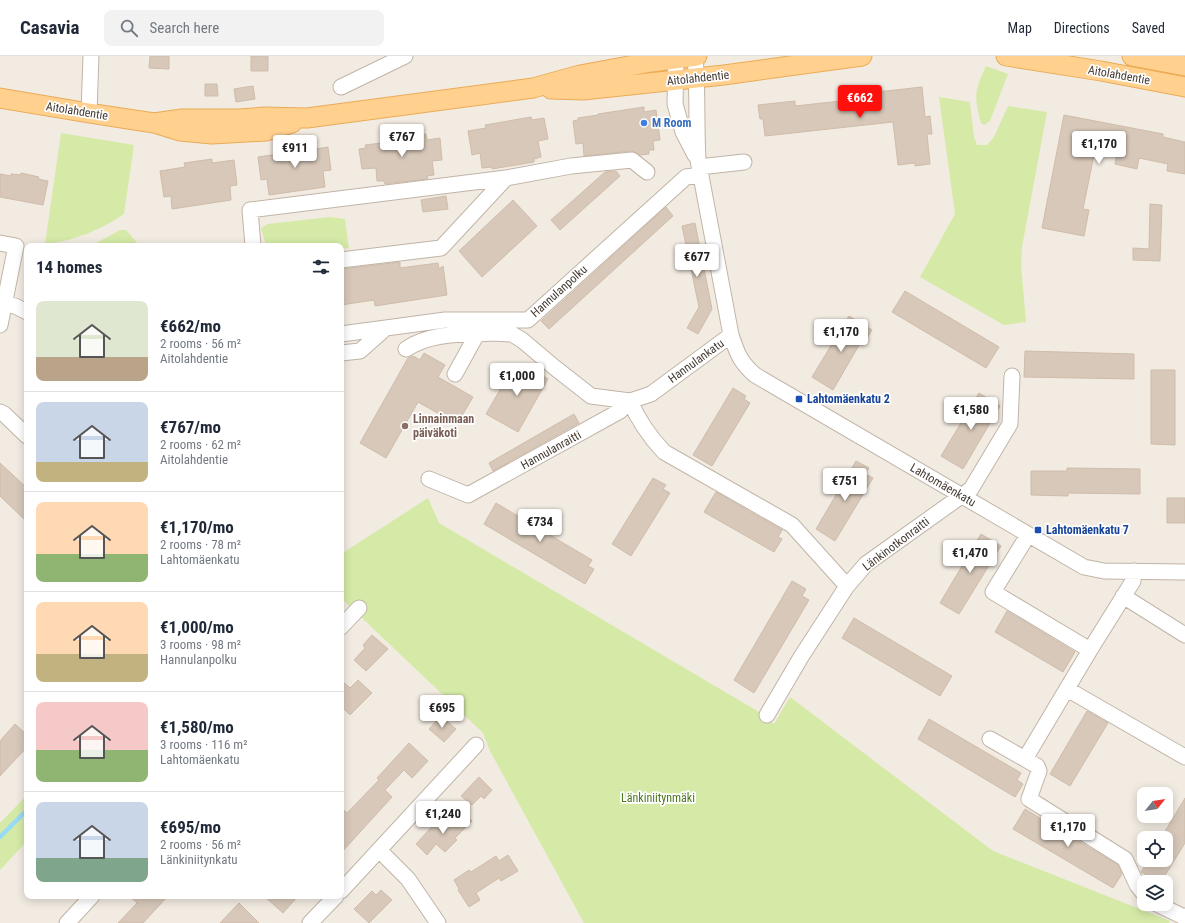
<!DOCTYPE html>
<meta charset="utf-8">
<style>
body{margin:0;font-family:"Roboto Condensed",sans-serif;background:#f2f2f3;color:#1f2937;height:100vh;display:flex;flex-direction:column;font-size:15px;white-space:nowrap}
*{box-sizing:border-box;margin:0}
p{font-size:13px;color:#747a83}
.icon{flex:none;width:22px;height:22px;fill:none;stroke:currentColor;stroke-width:2;stroke-linecap:round;stroke-linejoin:round}
.map{position:relative;flex:1;overflow:hidden}
.panel{position:absolute;left:24px;top:187px;width:320px;height:656px;display:flex;flex-direction:column;background:#fff;border-radius:8px;box-shadow:0 2px 10px #0003}
.panel>*{flex:none}
.needle{width:26px;rotate:60deg}
.controls{position:absolute;left:1137px;top:731px;display:grid;gap:8px}
.controls a{display:grid;place-items:center;width:36px;height:36px;border-radius:8px;background:#fff;box-shadow:0 2px 10px #0003;font-size:20px}
.price{position:absolute;translate:-50% -34px;padding:0 9px;border-radius:4px;background:#fff;color:#222;font-size:13px;line-height:26px;filter:drop-shadow(0 1px 2px #0008)}
.price::after{content:'';position:absolute;left:50%;top:24px;width:12px;height:9px;margin-left:-6px;background:inherit;clip-path:polygon(0 0,100% 0,50% 100%)}
.price.active{background:#ff100c;color:#fff}
ul{padding:0;list-style:none}
li{display:flex;align-items:center;gap:12px;height:100px;padding:0 12px}
li+li{border-top:1px solid #e0e1e3}
li span{display:grid;place-items:center;flex:none;width:112px;height:80px;border-radius:8px;color:#555}
li>.icon{margin-inline-start:auto}
span .icon{width:48px;height:48px;fill:#fffc;stroke-width:1}
li b{font-size:17px}
h2{display:flex;justify-content:space-between;align-items:center;height:48px;padding:0 12px;font-size:17px}
header{display:flex;align-items:center;gap:24px;box-sizing:border-box;height:56px;padding:0 20px;background:#fff;border-bottom:1px solid #e0e1e3}
header strong{font-size:19px}
nav{display:flex;gap:22px;margin-inline-start:auto;font-size:14px}
.search{width:280px;height:36px;background:#f2f2f3;display:flex;align-items:center;gap:10px;box-sizing:border-box;padding:0 14px;border-radius:8px;color:#747a83;font-size:15px}
.map>svg:first-child{display:block}
.green{fill:#d5eaa7}
.lines{fill:none;stroke-linecap:round;stroke-linejoin:round}
.stream{stroke:#98dbf4;stroke-width:4.5}
.building{fill:#d7c8b9;stroke:#d0bca9}
.minor-casing{stroke:#c1b4a7;stroke-width:17}
.major-casing{stroke:#ebab57;stroke-width:21}
.minor{stroke:#fff;stroke-width:15}
.major{stroke:#ffd08e;stroke-width:19}
.shop-dot{fill:#3f7fe0;stroke:#fff;stroke-width:1.5}
.transit-dot{fill:#1a4fb4;stroke:#fff;stroke-width:1.5}
.education-dot{fill:#8d6e63;stroke:#fff;stroke-width:1.5}
.labels{text-anchor:middle;dominant-baseline:central;stroke-width:3.5;stroke-linejoin:round;paint-order:stroke}
.street-label{font-size:12px;fill:#443a32;stroke:#fff}
.shop-label{font-size:12px;font-weight:bold;fill:#366cbe;stroke:#fff;text-anchor:start}
.transit-label{font-size:12px;font-weight:bold;fill:#164399;stroke:#fff;text-anchor:start}
.education-label{font-size:12px;font-weight:bold;fill:#785e54;stroke:#fff;text-anchor:start}
.park-label{font-size:12px;fill:#4e7822;stroke:#fff}
</style>
<header>
<strong>Casavia</strong>
<div class="search"><svg class="icon" aria-label="search" viewBox="0 0 24 24"><circle cx="10" cy="10" r="6"/><path d="M15 15l6 6"/></svg>Search here</div>
<nav><a>Map</a><a>Directions</a><a>Saved</a></nav>
</header>
<div class="map">
<svg width="1185" height="867" viewBox="0 0 1185 867">
<rect width="100%" height="100%" fill="#f2ebe2"/>
<path class="green" d="M986,10L1008,18L990,65L984,69L981,67C974,40 974,36 986,10Z
M939,41L970,46L974,81L977,89H987L994,81L1008,50L1047,56L1022,191L1021,209L1026,266L1004,269L920,221L955,158Z
M61,77L134,89L124,158C102,173 72,186 45,188Z
M330,161L345,163L349,192L341,193V190H266L261,172L268,168Z
M120,174H126L138,188L137,190H91Z
M428,442L439,467L759,656L774,668L790,641L993,795L1170,865L1169,867H584L490,695L483,677L341,542V498Z
M27,739V785L0,814V767Z"/>
<g class="lines">
<path class="stream" d="M0,781L27,754"/>
</g>
<path class="building" d="M150,0H169V13L149,12Z
M251,0H268V15H251Z
M205,28H217L218,40H205Z
M253,30L255,43L236,46L234,33Z
M922,31L925,61L930,60L932,78H927L930,108L915,110V107L898,109L893,66L765,80L763,63H760L758,49L795,45V50L850,44V39Z
M644,51V56L656,54L660,84L653,85L654,94H649V98L640,99L631,95L584,100L583,87L576,88L573,65L578,64V62L598,59V58Z
M1064,59L1163,78V81L1185,86V118L1167,115L1168,108L1139,102L1137,113L1115,108L1117,98L1095,94L1083,153L1089,154L1084,180L1042,172Z
M531,61L532,64L544,62L548,83L538,85L541,101L534,103V106L492,113V111L482,112L480,97L472,99L468,75L486,72L485,69Z
M426,78L427,84L440,82L442,104L432,105L434,119L427,120L428,123L385,128L384,125H377L376,112L362,113L359,93L366,92L365,89L389,86L388,82Z
M308,89L309,94L328,91L331,114L323,115L325,131L269,139L267,123L261,124L258,101L279,98V94Z
M212,103V107L234,104L237,129L230,130L231,144L172,153L171,140L164,141L160,115L185,111L184,107Z
M616,115L620,120L560,174L551,164L605,116Z
M21,117L39,121L38,123L48,125L43,149L0,141V118L11,120V118L21,119Z
M446,140L448,153L423,156L421,144Z
M513,144L537,170L482,221L459,195Z
M1150,148L1162,149L1160,205L1133,204V192L1149,193Z
M666,151L673,160L549,273L541,265Z
M695,167L712,253L698,278L687,272L699,251L682,170Z
M400,206V212L438,207L439,213L443,210L447,239L375,250L374,244L341,249V213Z
M905,235L999,291L986,312L892,256Z
M849,260L872,274L865,285L862,284L833,334L812,321Z
M1025,295L1134,298V323L1024,321Z
M424,297L445,309L438,321L473,341L457,368L418,346L386,402L360,387L408,302L413,300L420,304Z
M521,307L548,323L518,376L486,358L513,311L518,313Z
M1151,314H1175V389L1151,388Z
M733,332L746,340L744,343L750,347L712,410L693,399Z
M979,337L1000,350L963,413L941,400Z
M574,358L579,367L493,415L489,407Z
M856,405L869,412L865,418L873,422L835,485L816,473Z
M0,407L27,432V466L0,440Z
M1067,412L1140,413V438L1068,437V440L1031,439V415H1067Z
M653,422L666,429L663,433L670,437L631,500L612,488Z
M716,436L782,474L778,481L782,483L774,496L704,456Z
M1167,442H1185V467H1167Z
M496,447L592,504L588,510L594,513L585,528L484,468Z
M981,478L1001,490L959,558L940,547Z
M792,525L806,533L802,540L809,544L754,637L734,624Z
M1007,555L1075,596L1063,616L995,576Z
M854,562L952,620L940,640L842,582Z
M372,579L388,593L366,615L354,604L365,592L363,589Z
M341,624L350,632L358,624L372,637L350,659L341,650Z
M1087,655L1108,667L1070,730L1050,718Z
M441,660L456,673L444,686L429,673Z
M929,663L1021,717L1017,724L1023,728L1015,741L918,683Z
M15,668L27,679V691L0,720V685Z
M409,687L428,705L412,722L404,714L385,734L392,741L341,797V751L347,757L379,724L377,722Z
M479,721L492,734L484,743L481,740L472,749L461,740Z
M1185,742V787L1161,826H1157L1141,816L1148,804H1166V782H1161Z
M1025,753L1118,809L1122,818L1113,832L1013,773Z
M464,757L472,765L455,782L457,784L445,796L436,788L427,799L416,788L437,765L447,774Z
M508,799L518,815L501,825L499,822L476,837L480,844L469,851L458,834L459,833L454,824L469,814L471,816L496,800L499,805Z
M381,834L392,844L369,867L354,853L372,835L376,839Z
M129,840H168L143,867H118L137,847Z
M264,840H298L283,857Z
M239,847L259,867H220Z"/>
<g class="lines">
<g class="minor-casing">
<path id="minor" d="M676,0L675,48L683,76L695,99
M695,0C698,35 696,69 698,104L731,279C737,297 740,306 755,319L1084,511L1104,515L1185,516
M341,31L405,0
M89,57L91,0
M699,111L744,106
M0,187L16,190L0,269
M253,190L250,154L506,122L571,110L632,104L647,116
M341,204L441,192L506,122
M4,248L15,250L27,256
M341,278L386,272
M406,293C427,279 453,278 477,278
M341,297L360,295L386,272L445,264H528L686,121L701,119
M455,318L477,278L492,277L512,278L522,284L554,311L591,340L630,345L651,338L731,279
M630,345C639,366 649,380 664,396L792,469L847,530
M0,356L4,358L27,380
M429,423L468,439L620,355L630,345
M1028,479L993,536L1090,594
M1123,540L1185,579
M341,571L359,552
M1067,633L1185,701
M767,659L801,601L847,530L866,508L971,433L1010,368L1012,320
M990,683L1025,703L1090,594L1133,525L1134,515
M1025,703L1037,710L1039,715L1029,743L1125,803L1137,829L1144,838
M379,794L408,823L438,867
M341,835L476,689
M1157,848L1184,861L1185,860
M67,867L92,840
M310,867L336,840"/>
</g>
<g class="major-casing">
<path id="major" d="M1006,0L1101,15L1185,31
M1132,0L1185,10
M551,33L583,34L724,19L862,0
M0,42L89,57L154,67L180,75L212,78L266,75L292,67
M154,67L182,63H239L265,61L307,62L533,32L580,19L651,6L697,0"/>
</g>
<use href="#minor" class="minor"/>
<use href="#major" class="major"/>
</g>
<circle class="shop-dot" cx="644" cy="67" r="4"/>
<g class="transit-dot">
<rect x="795" y="339" width="8" height="8" rx="2"/>
<rect x="1034" y="470" width="8" height="8" rx="2"/>
</g>
<circle class="education-dot" cx="405" cy="370" r="4"/>
<g class="labels">
<g class="street-label">
<text transform="translate(1119 19) rotate(10)">Aitolahdentie</text>
<text transform="translate(698 22) rotate(-6)">Aitolahdentie</text>
<text transform="translate(77 55) rotate(9)">Aitolahdentie</text>
<text transform="translate(559 235) rotate(-42)">Hannulanpolku</text>
<text transform="translate(696 305) rotate(-36)">Hannulankatu</text>
<text transform="translate(551 394) rotate(-29)">Hannulanraitti</text>
<text transform="translate(943 429) rotate(30)">Lahtomäenkatu</text>
<text transform="translate(896 488) rotate(-37)">Länkinotkonraitti</text>
</g>
<g class="shop-label">
<text x="652" y="67">M Room</text>
</g>
<g class="transit-label">
<text x="807" y="343">Lahtomäenkatu 2</text>
<text x="1046" y="474">Lahtomäenkatu 7</text>
</g>
<g class="education-label">
<text x="413" y="363">Linnainmaan<tspan x="413" dy="14">päiväkoti</tspan></text>
</g>
<g class="park-label">
<text x="658" y="742">Länkiniitynmäki</text>
</g>
</g>
</svg>
<div class="controls">
<a><svg class="needle" viewBox="-14 -14 28 28"><path d="M0-13l5 13h-10z" fill="#e53935"/><path d="M0 13l5-13h-10z" fill="#747a83"/></svg></a>
<a><svg class="icon" aria-label="locate" viewBox="0 0 24 24"><circle cx="12" cy="12" r="6"/><path d="M12 2v4M12 18v4M2 12h4M18 12h4"/></svg></a>
<a><svg class="icon" aria-label="layers" viewBox="0 0 24 24"><path d="M12 4l9 5-9 5-9-5zM3 14l9 5 9-5"/></svg></a>
</div>
<b class="price active" style="left:860px;top:63px">€662</b>
<b class="price" style="left:402px;top:102px">€767</b>
<b class="price" style="left:1099px;top:109px">€1,170</b>
<b class="price" style="left:295px;top:113px">€911</b>
<b class="price" style="left:697px;top:222px">€677</b>
<b class="price" style="left:841px;top:297px">€1,170</b>
<b class="price" style="left:517px;top:341px">€1,000</b>
<b class="price" style="left:971px;top:375px">€1,580</b>
<b class="price" style="left:845px;top:446px">€751</b>
<b class="price" style="left:540px;top:487px">€734</b>
<b class="price" style="left:970px;top:518px">€1,470</b>
<b class="price" style="left:442px;top:673px">€695</b>
<b class="price" style="left:443px;top:779px">€1,240</b>
<b class="price" style="left:1068px;top:792px">€1,170</b>
<section class="panel">
<h2>14 homes<svg class="icon" aria-label="filters" viewBox="0 0 24 24"><path d="M4 7h16M4 17h16"/><circle cx="9" cy="7" r="2"/><circle cx="15" cy="17" r="2"/></svg></h2>
<ul>
<li><span style="background:linear-gradient(#dfe7d0 70%,#b9a48a 0)"><svg class="icon" aria-label="home" viewBox="0 0 24 24"><path d="M3 11l9-7 9 7M6 9v11h12V9"/></svg></span><div><b>€662/mo</b><p>2 rooms · 56 m²</p><p>Aitolahdentie</p></div></li>
<li><span style="background:linear-gradient(#c9d6e8 75%,#c2b280 0)"><svg class="icon" aria-label="home" viewBox="0 0 24 24"><path d="M3 11l9-7 9 7M6 9v11h12V9"/></svg></span><div><b>€767/mo</b><p>2 rooms · 62 m²</p><p>Aitolahdentie</p></div></li>
<li><span style="background:linear-gradient(#ffd9b3 65%,#8fb573 0)"><svg class="icon" aria-label="home" viewBox="0 0 24 24"><path d="M3 11l9-7 9 7M6 9v11h12V9"/></svg></span><div><b>€1,170/mo</b><p>2 rooms · 78 m²</p><p>Lahtomäenkatu</p></div></li>
<li><span style="background:linear-gradient(#ffd9b3 65%,#c2b280 0)"><svg class="icon" aria-label="home" viewBox="0 0 24 24"><path d="M3 11l9-7 9 7M6 9v11h12V9"/></svg></span><div><b>€1,000/mo</b><p>3 rooms · 98 m²</p><p>Hannulanpolku</p></div></li>
<li><span style="background:linear-gradient(#f6c9c9 60%,#8fb573 0)"><svg class="icon" aria-label="home" viewBox="0 0 24 24"><path d="M3 11l9-7 9 7M6 9v11h12V9"/></svg></span><div><b>€1,580/mo</b><p>3 rooms · 116 m²</p><p>Lahtomäenkatu</p></div></li>
<li><span style="background:linear-gradient(#c9d6e8 70%,#7fa58c 0)"><svg class="icon" aria-label="home" viewBox="0 0 24 24"><path d="M3 11l9-7 9 7M6 9v11h12V9"/></svg></span><div><b>€695/mo</b><p>2 rooms · 56 m²</p><p>Länkiniitynkatu</p></div></li>
</ul>
</section>
</div>
